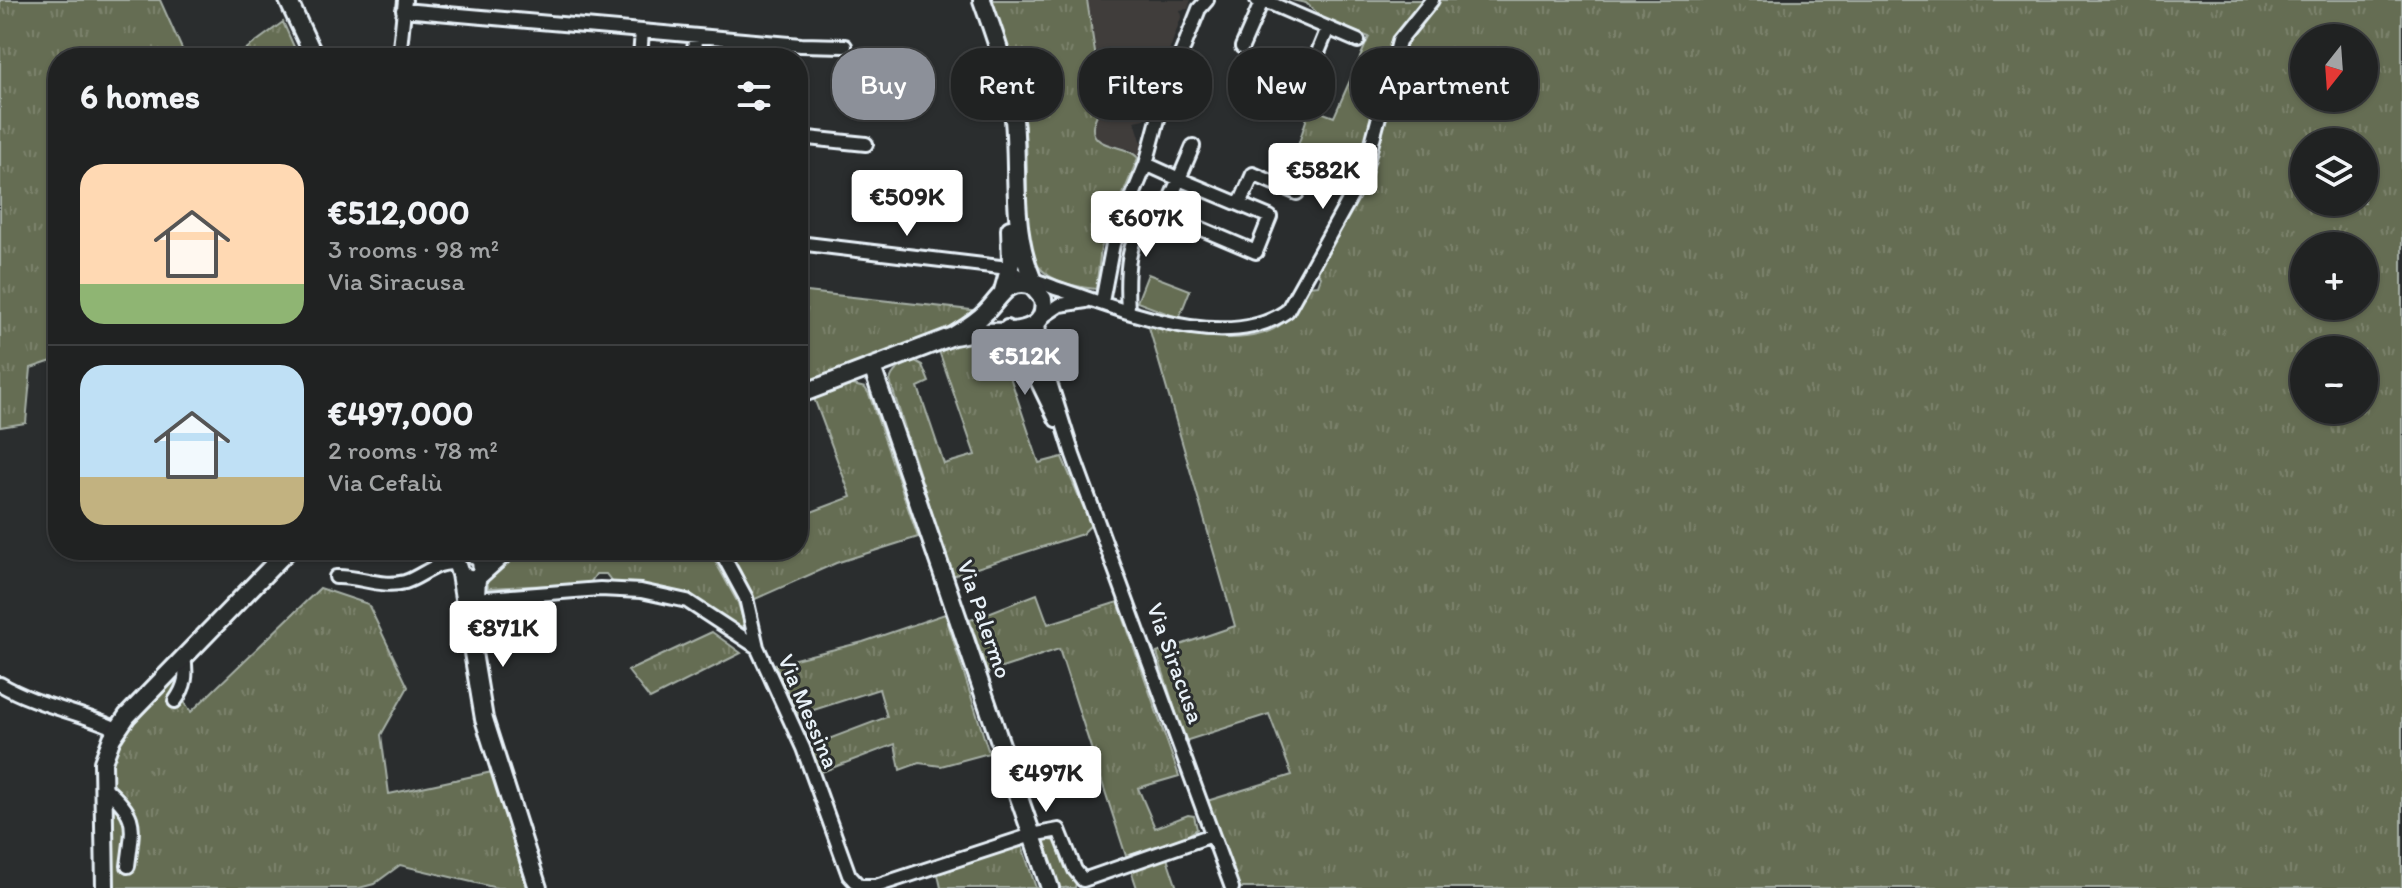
<!DOCTYPE html>
<meta charset="utf-8">
<style>
body{margin:0;font-family:Itim,sans-serif;background:#2d2f2f;color:#f1f3f6;height:100vh;display:flex;flex-direction:column;font-size:30px;white-space:nowrap}
*{box-sizing:border-box;margin:0}
p{font-size:26px;color:#a2a4a5}
.icon{flex:none;width:44px;height:44px;fill:none;stroke:currentColor;stroke-width:2;stroke-linecap:round;stroke-linejoin:round}
.map{position:relative;flex:1;overflow:hidden}
.drawer{position:absolute;left:48px;top:48px;width:760px;height:512px;display:flex;flex-direction:column;background:#202222;border-radius:32px;box-shadow:0 2px 6px #0004,0 0 0 2px #3d3f40}
.drawer>*{flex:none}
.guide{position:absolute;left:832px;top:48px;width:760px;height:72px;display:flex;gap:16px}
.needle{width:52px;rotate:197deg}
.buttons{position:absolute;left:2290px;top:24px;display:grid;gap:16px}
.buttons a{display:grid;place-items:center;width:88px;height:88px;border-radius:50%;background:#202222;box-shadow:0 2px 6px #0004,0 0 0 2px #3d3f40;font-size:40px}
.price{position:absolute;translate:-50% -68px;padding:0 18px;border-radius:8px;background:#fff;color:#222;font-size:26px;line-height:52px;filter:drop-shadow(0 2px 4px #0008)}
.price::after{content:'';position:absolute;left:50%;top:48px;width:24px;height:18px;margin-left:-12px;background:inherit;clip-path:polygon(0 0,100% 0,50% 100%)}
.price.active{background:#8c9099;color:#fff}
ul{padding:0;list-style:none}
li{display:flex;align-items:center;gap:24px;height:200px;padding:0 32px}
li+li{border-top:2px solid #3d3f40}
li span{display:grid;place-items:center;flex:none;width:224px;height:160px;border-radius:24px;color:#555}
li>.icon{margin-inline-start:auto}
span .icon{width:96px;height:96px;fill:#fffc;stroke-width:1}
li b{font-size:34px}
h2{display:flex;justify-content:space-between;align-items:center;height:96px;padding:0 32px;font-size:34px}
.tag{padding:0 28px;border-radius:32px;background:#202222;box-shadow:0 2px 6px #0004,0 0 0 2px #3d3f40;font-size:28px;line-height:72px}
.tag.active{background:#8c9099;color:#fff}
.map>svg:first-child{display:block}
.built{fill:#3f3c3b}
.grass{fill:url(#grass-tufts);stroke:#a6afa6;stroke-width:2;fill-rule:evenodd}
.pitch{fill:#656d53;stroke:#a6afa6;stroke-width:2}
.lines{fill:none;stroke-linecap:round;stroke-linejoin:round}
.minor-casing{stroke:#e8f1f8;stroke-width:18}
.tertiary-casing{stroke:#e8f1f8;stroke-width:22}
.minor{stroke:#2a2d2e;stroke-width:12}
.tertiary{stroke:#2a2d2e;stroke-width:16}
.labels{text-anchor:middle;dominant-baseline:central;stroke-width:6;stroke-linejoin:round;paint-order:stroke}
.street-label{font-size:24px;fill:#e8f1f8;stroke:#2a2d2e}
</style>
<div class="map">
<svg width="2402" height="888" viewBox="0 0 2402 888">
<defs>
<pattern id="grass-tufts" width="24" height="20" patternUnits="userSpaceOnUse" patternTransform="scale(2)"><rect width="24" height="20" fill="#656d53"/><path d="M3 7l-1-3M5 7V3M7 7l1-3M15 17l-1-3M17 17v-4M19 17l1-3" fill="none" stroke="#7b826c"/></pattern>
</defs>
<rect width="100%" height="100%" fill="#2a2d2e"/>
<filter id="ink" filterUnits="userSpaceOnUse"><feTurbulence type="fractalNoise" baseFrequency=".0125" numOctaves="2"/><feDisplacementMap in="SourceGraphic" scale="16" xChannelSelector="R" yChannelSelector="G"/><feConvolveMatrix kernelMatrix="1 2 1 2 8 2 1 2 1" color-interpolation-filters="sRGB"/></filter>
<g filter="url(#ink)">
<path class="built" d="M1087,0H1191L1188,9L1180,10L1182,15L1145,119L1135,121L1143,147L1138,158L1132,150L1100,142L1093,134V123L1100,112L1101,77L1092,43Z"/>
<path class="grass" d="M0,0H160L186,58H58V359L31,368L26,423L0,427Z
M991,0H1087L1102,98C1101,110 1092,121 1093,129C1093,149 1127,144 1138,158L1101,248L1096,289C1068,286 1044,281 1030,254C1024,218 1029,180 1026,143C1024,94 1007,46 991,0Z
M1292,0H1424L1394,37L1367,141L1352,181L1340,176L1344,168L1296,152L1310,108L1334,117L1369,37L1322,18L1306,3Z
M1440,0H2402V888H1239L1207,801L1292,775L1269,714L1185,741L1157,653L1235,626L1148,324C1185,334 1250,350 1283,323C1295,313 1301,300 1308,286L1318,285L1321,277L1316,271L1361,190L1403,44ZM2304,38H2364V98H2304ZM2304,142H2364V202H2304ZM2304,246H2364V306H2304ZM2304,350H2364V410H2304Z
M283,22L299,58H234Z
M798,291L980,311L958,326L798,386Z
M978,339L998,341L1039,463L1062,457L1091,525L1082,534L952,576L890,381C893,368 903,366 915,361L922,365L929,382L918,387L944,464L975,455L939,351Z
M853,385L865,388L869,394L918,537L836,563L753,600L727,550H798V517L851,497L814,398Z
M522,550H709L738,603L744,623L740,630L688,596L642,584H614L606,574H596L590,583L488,588L487,575L502,561Z
M320,588L368,604L408,687L381,735L389,794L492,772L527,888H497L400,865L374,884L359,888H113L110,797L128,819L123,869L126,874L131,872L132,860L135,861L137,856L133,855L137,825C118,797 102,783 115,748L119,746L123,740L120,738L128,724L178,669C182,682 178,691 169,700L175,709L183,700L191,712Z
M1037,594L1048,624L1118,602L1179,776L1138,788L1155,828L1188,815L1194,816L1197,829L1183,839L1126,856L1059,649L987,673L970,620Z
M945,614L989,753L941,766L919,763L900,770L895,744L819,773L810,746L887,717L879,689L798,715L775,664L863,642Z
M712,632L741,653L650,699L628,671Z
M1049,840L1056,841L1065,868L1076,883L1075,888H1059L1043,841Z
M1022,846L1036,888H941L937,870Z
M1167,858L1177,888H1137L1131,870Z"/>
<path class="pitch" d="M1148,274L1190,290L1179,318L1137,302Z"/>
<g class="lines">
<g class="minor-casing">
<path id="minor" d="M1257,0L1272,4L1358,41
M403,10L801,45L845,46
M1242,47L1262,1
M1319,50L1328,28
M399,58L405,0
M640,58L642,31
M694,58L695,36
M798,137L866,144
M1131,199L1164,213L1179,179L1146,164
M1240,204L1253,174L1297,193
M1164,213L1256,252L1270,217L1179,179L1193,146
M798,243L1000,267L1010,270L1032,286
M1027,279C1040,280 1050,287 1062,290C1126,311 1227,354 1287,311L1364,173L1399,41L1432,0
M1102,302L1113,244L1146,164L1164,97L1199,9L1207,0
M1128,311C1125,262 1129,250 1146,205
M1042,317L1060,305L1086,301
M1038,323L1041,354L1073,455L1232,888
M1007,327L1026,358L1056,420
M720,550L746,598L757,647L803,748L849,875L861,888
M336,577C359,576 381,588 405,582C422,577 438,559 457,564
M474,599L600,589L641,591L687,601L757,647
M0,684C37,706 78,711 117,729
M175,701C186,686 187,675 184,657
M104,787C139,817 133,824 128,866
M859,886H876L1032,835L1059,830L1075,870L1083,880L1212,835"/>
</g>
<g class="tertiary-casing">
<path id="tertiary" d="M288,0L315,58
M982,0C996,39 1010,78 1014,119C1019,177 1010,237 1037,289
M1003,291L1011,263L1010,229
M872,367L1050,888
M798,395L953,336C964,329 975,323 985,313C1000,299 1007,277 1032,286L1043,299C1049,337 1003,331 979,332C970,332 961,335 953,336
M452,550L460,574L471,579L479,576L508,550
M468,550L481,560L482,572
M460,574L484,719L538,888
M475,616L477,577
M105,888L103,762L112,738L127,716L288,550"/>
</g>
<use href="#minor" class="minor"/>
<use href="#tertiary" class="tertiary"/>
</g>
</g>
<g class="labels">
<g class="street-label">
<text transform="translate(985 619) rotate(71)">Via Palermo</text>
<text transform="translate(1176 663) rotate(70)">Via Siracusa</text>
<text transform="translate(809 711) rotate(67)">Via Messina</text>
</g>
</g>
</svg>
<div class="buttons">
<a><svg class="needle" viewBox="-14 -14 28 28"><path d="M0-13l5 13h-10z" fill="#e53935"/><path d="M0 13l5-13h-10z" fill="#a2a4a5"/></svg></a>
<a><svg class="icon" aria-label="layers" viewBox="0 0 24 24"><path d="M12 4l9 5-9 5-9-5zM3 14l9 5 9-5"/></svg></a>
<a>+</a>
<a>−</a>
</div>
<b class="price" style="left:1323px;top:211px">€582K</b>
<b class="price" style="left:907px;top:238px">€509K</b>
<b class="price" style="left:1146px;top:259px">€607K</b>
<b class="price active" style="left:1025px;top:397px">€512K</b>
<b class="price" style="left:503px;top:669px">€871K</b>
<b class="price" style="left:1046px;top:814px">€497K</b>
<div class="guide">
<a class="tag active">Buy</a>
<a class="tag">Rent</a>
<a class="tag">Filters</a>
<a class="tag">New</a>
<a class="tag">Apartment</a>
</div>
<section class="drawer">
<h2>6 homes<svg class="icon" aria-label="filters" viewBox="0 0 24 24"><path d="M4 7h16M4 17h16"/><circle cx="9" cy="7" r="2"/><circle cx="15" cy="17" r="2"/></svg></h2>
<ul>
<li><span style="background:linear-gradient(#ffd9b3 75%,#8fb573 0)"><svg class="icon" aria-label="home" viewBox="0 0 24 24"><path d="M3 11l9-7 9 7M6 9v11h12V9"/></svg></span><div><b>€512,000</b><p>3 rooms · 98 m²</p><p>Via Siracusa</p></div></li>
<li><span style="background:linear-gradient(#bfe0f5 70%,#c2b280 0)"><svg class="icon" aria-label="home" viewBox="0 0 24 24"><path d="M3 11l9-7 9 7M6 9v11h12V9"/></svg></span><div><b>€497,000</b><p>2 rooms · 78 m²</p><p>Via Cefalù</p></div></li>
</ul>
</section>
</div>
